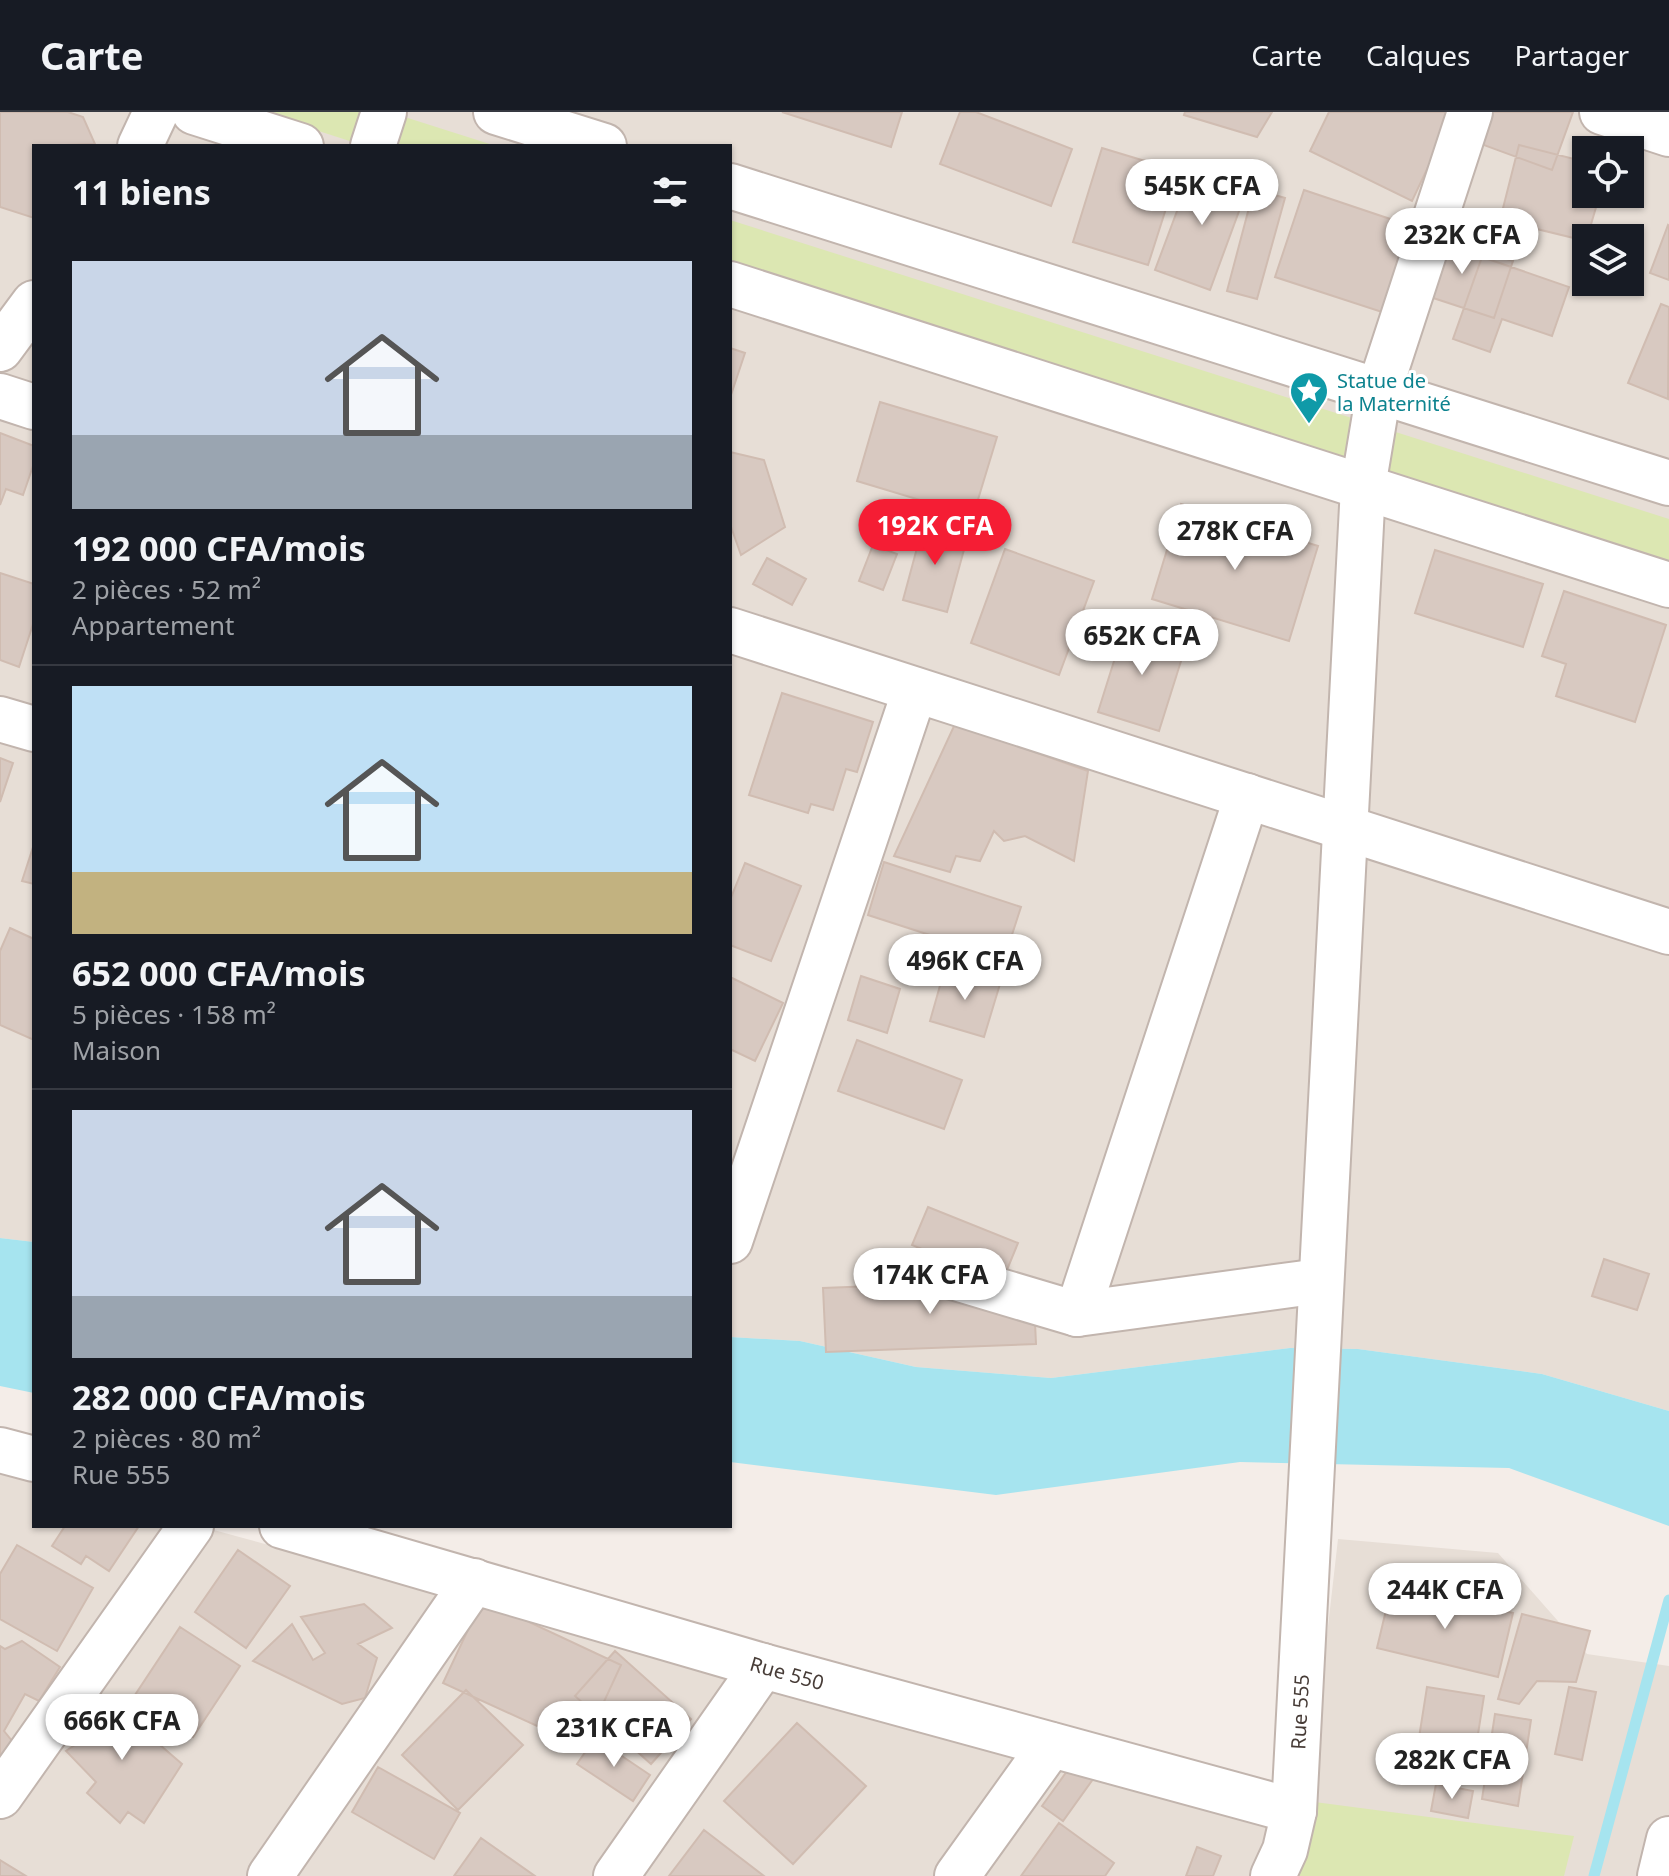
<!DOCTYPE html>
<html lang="fr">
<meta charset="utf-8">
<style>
body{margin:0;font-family:"Noto Sans",sans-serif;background:#242831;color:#f1f3f6;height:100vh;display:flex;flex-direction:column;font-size:30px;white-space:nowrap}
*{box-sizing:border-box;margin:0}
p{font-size:26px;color:#9ea1a6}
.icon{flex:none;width:44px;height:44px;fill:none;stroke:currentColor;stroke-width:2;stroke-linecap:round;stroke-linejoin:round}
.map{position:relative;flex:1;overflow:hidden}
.details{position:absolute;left:32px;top:32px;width:700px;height:1384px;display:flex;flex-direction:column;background:#171b24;border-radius:0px;box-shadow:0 2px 6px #0004}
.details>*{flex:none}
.fabs{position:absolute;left:1572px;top:24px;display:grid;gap:16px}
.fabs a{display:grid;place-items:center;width:72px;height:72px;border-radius:0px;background:#171b24;box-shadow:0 2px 6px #0004;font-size:40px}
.price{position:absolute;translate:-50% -68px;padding:0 18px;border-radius:28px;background:#fff;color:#222;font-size:26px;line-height:52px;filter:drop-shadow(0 2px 4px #0008)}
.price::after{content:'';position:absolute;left:50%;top:48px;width:24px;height:18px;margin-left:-12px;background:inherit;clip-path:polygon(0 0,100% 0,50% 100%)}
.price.current{background:#f51d34;color:#fff}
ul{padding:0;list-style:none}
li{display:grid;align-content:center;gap:16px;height:424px;padding:0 40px}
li+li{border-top:2px solid #363941}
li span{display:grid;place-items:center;height:248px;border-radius:0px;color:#555}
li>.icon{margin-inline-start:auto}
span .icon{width:144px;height:144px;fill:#fffc;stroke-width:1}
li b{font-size:34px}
h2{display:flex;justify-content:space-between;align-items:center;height:96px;padding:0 40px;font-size:34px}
header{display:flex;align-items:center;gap:48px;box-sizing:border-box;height:112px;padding:0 40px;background:#171b24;border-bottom:2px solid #363941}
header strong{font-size:38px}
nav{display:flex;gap:44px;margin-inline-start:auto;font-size:28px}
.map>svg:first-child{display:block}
.residential{fill:#e7ded6;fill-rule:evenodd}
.green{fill:#dce7b2}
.water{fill:#a6e4ef}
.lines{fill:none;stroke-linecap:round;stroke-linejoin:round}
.stream{stroke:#a6e4ef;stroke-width:11}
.building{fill:#d8c9c1;stroke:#d0bcb1;stroke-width:2}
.minor-casing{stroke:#c2b5ae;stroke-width:48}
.minor{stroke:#fff;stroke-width:44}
.labels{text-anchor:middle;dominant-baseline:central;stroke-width:6;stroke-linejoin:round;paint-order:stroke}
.culture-label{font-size:20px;fill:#0d838f;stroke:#fff;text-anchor:start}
.street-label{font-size:20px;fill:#473c37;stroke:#fff}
</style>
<header>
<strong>Carte</strong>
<nav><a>Carte</a><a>Calques</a><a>Partager</a></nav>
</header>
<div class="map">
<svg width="1669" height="1764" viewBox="0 0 1669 1764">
<rect width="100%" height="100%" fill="#f4ede8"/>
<path class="residential" d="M0,0H1669V1299L1542,1262L1358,1237L1290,1236L1051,1266L916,1255L800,1229L730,1225V34H34V1130L0,1126ZM1586,38H1630V82H1586ZM1586,126H1630V170H1586Z
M0,1360L34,1369V1414H199L1305,1716L1338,1427L1498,1441L1587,1542L1669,1554V1764H0Z"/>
<path class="green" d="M260,0H389L496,34H365Z
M730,108L1669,407V455L730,152Z
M1307,1689L1574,1724L1564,1764H1273Z"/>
<path class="water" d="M0,1126L34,1130V1281L0,1274Z
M730,1225L800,1229L916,1255L1051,1266L1290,1236L1358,1237L1542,1262L1669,1299V1414L1509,1356L1240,1350L996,1383L730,1350Z"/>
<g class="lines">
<path class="stream" d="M1594,1764L1669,1488"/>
</g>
<path class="building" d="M0,0H68L83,5L95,32L34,34V106L0,95Z
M782,0H902L891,35Z
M960,0H976L1072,37L1051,94L940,52Z
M1185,0H1272L1257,25L1184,3Z
M1329,0H1454L1412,89L1310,39Z
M1471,0H1573L1552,58L1462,25Z
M1519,33L1586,50V82H1600L1586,129L1500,108Z
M1102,36L1178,59L1148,153L1073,130Z
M1195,51L1249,72L1210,178L1155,158Z
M1254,77L1285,86L1257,187L1227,179Z
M1304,78L1411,114L1382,200L1275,165Z
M1668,113L1669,114V168L1650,161Z
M1431,122L1513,149L1494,206L1412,179Z
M1482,145L1569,175L1552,224L1502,207L1490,240L1453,227Z
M1661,192L1669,195L1668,287L1628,271Z
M730,236L745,241L730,286Z
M880,290L997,325L973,404L857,369Z
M0,321L34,334V351L23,383L6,377L0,393Z
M730,340L764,348L785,415L741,443L730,412Z
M1181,392L1318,434L1289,529L1152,487Z
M924,410L968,423L947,500L903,488Z
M873,433L897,442L883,478L859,469Z
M1005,437L1094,469L1059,563L971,531Z
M1435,438L1543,472L1523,535L1415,501Z
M767,446L806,467L792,493L753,472Z
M0,461L34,472V509L19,555L0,548Z
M1564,479L1666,513L1635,610L1556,584L1566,552L1542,544Z
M1126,511L1187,530L1159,619L1098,600Z
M782,581L873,610L857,660L846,657L833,698L811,692L808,701L749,683Z
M955,612L1088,659L1074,749L1025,724L1004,729L994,719L980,749L956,744L950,760L894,744Z
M0,646L13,651L0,690Z
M34,732V772L22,769Z
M884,750L1021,795L1004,847L868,803Z
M745,751L801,774L771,849L730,833V788Z
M10,816L34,827V928L0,913V839Z
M945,856L1000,872L984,925L930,909Z
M861,864L900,877L887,921L848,908Z
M730,865L783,891L755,949L730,937Z
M857,928L962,968L944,1017L838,979Z
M928,1095L1018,1131L1002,1170L912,1133Z
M1604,1147L1649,1162L1637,1198L1592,1184Z
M1033,1168L1036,1232L826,1240L823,1176Z
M65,1414H139L109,1459L86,1444L81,1452L52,1434Z
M17,1433L93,1476L57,1539L0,1507V1462Z
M238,1438L290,1474L246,1536L195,1500Z
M1392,1473L1513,1501L1498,1565L1377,1536Z
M482,1488L621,1553L583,1635L443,1571Z
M364,1492L392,1516L358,1532L377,1546L365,1586L342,1592L253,1549L292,1512L313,1548L325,1541L301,1505Z
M1522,1502L1590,1519L1576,1570L1537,1569L1519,1592L1498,1587Z
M180,1515L240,1554L193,1625L133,1586Z
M22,1529L60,1555L39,1589L25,1582L4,1619L12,1629L4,1652L0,1649V1534L5,1537Z
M615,1539L691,1607L651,1652L575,1584Z
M1427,1575L1484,1584L1475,1641L1418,1632Z
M1569,1575L1596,1580L1582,1648L1555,1642Z
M95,1577L182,1652L144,1711L128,1700L120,1711L87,1681L96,1670L66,1639L94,1620L80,1609Z
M466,1578L523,1633L458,1698L402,1643Z
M1495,1602L1531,1608L1518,1694L1482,1687Z
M797,1611L866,1674L793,1752L724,1689Z
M595,1626L650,1663L633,1689L577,1652Z
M1075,1648L1096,1663L1063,1709L1042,1694Z
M378,1655L460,1701L434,1747L352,1700Z
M1436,1672L1473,1679L1468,1706L1431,1699Z
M1059,1711L1114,1751L1105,1764H1021Z
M704,1718L764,1764H669Z
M481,1726L535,1764H454Z
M1197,1735L1221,1744L1213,1764H1186Z
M0,1748L26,1764H0Z"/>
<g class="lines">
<g class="minor-casing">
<g id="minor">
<path d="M194,0L301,34"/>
<path d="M496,0L604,34"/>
<path d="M1602,0L1669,22"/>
<path d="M140,34L156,0"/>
<path d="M373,34L384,0"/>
<path d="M730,74L1669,371"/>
<path d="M730,172L1669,473"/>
<path d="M0,237L34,191"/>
<path d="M0,284L34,295"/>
<path d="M730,518L1669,820"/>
<path d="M0,607L34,617"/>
<path d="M730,1129L915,578"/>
<path d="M939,1161L1077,1202L1320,1169"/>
<path d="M1077,1202L1247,684"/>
<path d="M0,1338L34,1347"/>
<path id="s1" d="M282,1414L763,1554L1294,1699"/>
<path d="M0,1684L191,1414"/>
<path d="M270,1764L474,1469"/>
<path d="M616,1764L763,1554"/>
<path d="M957,1764L1051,1633"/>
<path id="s2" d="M1273,1764L1285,1738L1294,1699L1363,375L1379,279L1470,0"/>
<path d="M1660,1764L1669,1727"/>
</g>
</g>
<use href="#minor" class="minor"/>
</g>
<defs>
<g id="sight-pin" transform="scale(2)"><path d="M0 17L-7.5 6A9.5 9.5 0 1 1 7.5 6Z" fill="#0f9aa8" stroke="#fff"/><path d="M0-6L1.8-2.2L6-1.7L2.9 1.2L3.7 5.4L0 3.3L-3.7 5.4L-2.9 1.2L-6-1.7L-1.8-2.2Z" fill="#fff"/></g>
</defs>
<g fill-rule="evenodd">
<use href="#sight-pin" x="1309" y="279"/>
</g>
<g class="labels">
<g class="culture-label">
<text x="1337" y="268">Statue de<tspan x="1337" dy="23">la Maternité</tspan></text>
</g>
<g class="street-label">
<text stroke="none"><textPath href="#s1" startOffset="526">Rue 550</textPath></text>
<text stroke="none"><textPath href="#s2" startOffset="168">Rue 555</textPath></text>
</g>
</g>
</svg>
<div class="fabs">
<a><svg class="icon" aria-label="locate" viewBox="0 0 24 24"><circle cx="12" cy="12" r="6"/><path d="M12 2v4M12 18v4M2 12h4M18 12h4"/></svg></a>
<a><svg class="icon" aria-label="layers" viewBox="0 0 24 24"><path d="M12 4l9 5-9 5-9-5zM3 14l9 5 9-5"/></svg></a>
</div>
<b class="price" style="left:1202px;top:115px">545K CFA</b>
<b class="price" style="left:1462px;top:164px">232K CFA</b>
<b class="price current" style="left:935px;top:455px">192K CFA</b>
<b class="price" style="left:1235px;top:460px">278K CFA</b>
<b class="price" style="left:1142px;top:565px">652K CFA</b>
<b class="price" style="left:965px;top:890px">496K CFA</b>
<b class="price" style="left:930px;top:1204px">174K CFA</b>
<b class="price" style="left:1445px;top:1519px">244K CFA</b>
<b class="price" style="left:122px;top:1650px">666K CFA</b>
<b class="price" style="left:614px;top:1657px">231K CFA</b>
<b class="price" style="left:1452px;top:1689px">282K CFA</b>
<section class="details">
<h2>11 biens<svg class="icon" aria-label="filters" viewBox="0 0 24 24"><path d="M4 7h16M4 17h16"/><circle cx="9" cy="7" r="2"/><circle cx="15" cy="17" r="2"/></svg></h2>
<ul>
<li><span style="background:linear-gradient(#c9d6e8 70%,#9aa5b1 0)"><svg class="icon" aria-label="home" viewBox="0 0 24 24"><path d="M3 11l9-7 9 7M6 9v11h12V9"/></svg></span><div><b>192 000 CFA/mois</b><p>2 pièces · 52 m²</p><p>Appartement</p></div></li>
<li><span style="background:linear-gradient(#bfe0f5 75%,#c2b280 0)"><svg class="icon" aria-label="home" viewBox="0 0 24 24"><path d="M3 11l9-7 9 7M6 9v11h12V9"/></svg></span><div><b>652 000 CFA/mois</b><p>5 pièces · 158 m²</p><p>Maison</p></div></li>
<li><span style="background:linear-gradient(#c9d6e8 75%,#9aa5b1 0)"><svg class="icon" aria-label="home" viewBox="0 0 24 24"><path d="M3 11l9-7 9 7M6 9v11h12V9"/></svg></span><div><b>282 000 CFA/mois</b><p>2 pièces · 80 m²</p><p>Rue 555</p></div></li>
</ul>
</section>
</div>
